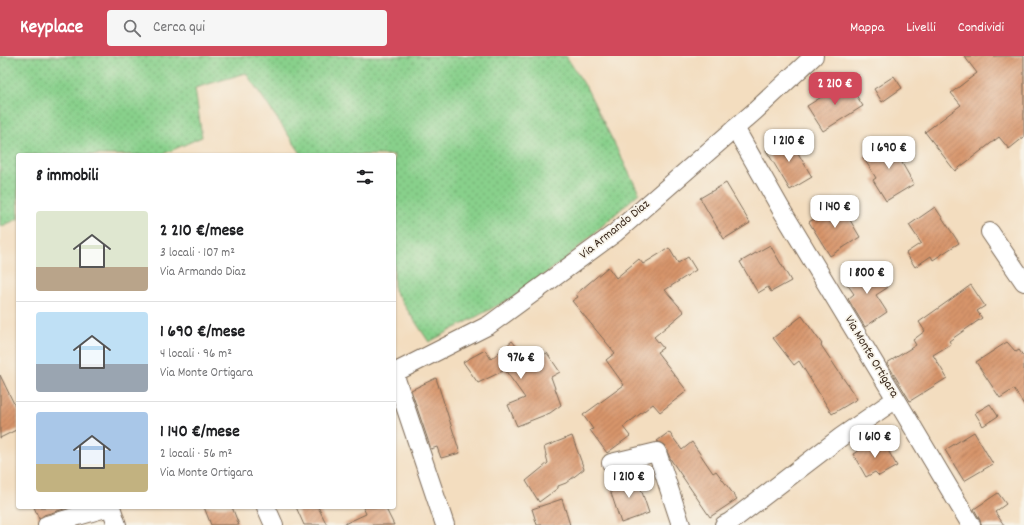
<!DOCTYPE html>
<html lang="it">
<meta charset="utf-8">
<style>
body{margin:0;font-family:Dekko,sans-serif;background:#f6f6f6;color:#202124;height:100vh;display:flex;flex-direction:column;font-size:15px;white-space:nowrap}
*{box-sizing:border-box;margin:0}
p{font-size:13px;color:#757577}
.icon{flex:none;width:22px;height:22px;fill:none;stroke:currentColor;stroke-width:2;stroke-linecap:round;stroke-linejoin:round}
.map{position:relative;flex:1;overflow:hidden}
.sheet{position:absolute;left:16px;top:97px;width:380px;height:356px;display:flex;flex-direction:column;background:#fff;border-radius:4px;box-shadow:0 1px 3px #0004}
.sheet>*{flex:none}
.price{position:absolute;translate:-50% -34px;padding:0 9px;border-radius:8px;background:#fff;color:#222;font-size:13px;line-height:26px;filter:drop-shadow(0 1px 2px #0008)}
.price::after{content:'';position:absolute;left:50%;top:24px;width:12px;height:9px;margin-left:-6px;background:inherit;clip-path:polygon(0 0,100% 0,50% 100%)}
.price.on{background:#d1495b;color:#fff}
ul{padding:0;list-style:none}
li{display:flex;align-items:center;gap:12px;height:100px;padding:0 20px}
li+li{border-top:1px solid #e0e0e0}
li span{display:grid;place-items:center;flex:none;width:112px;height:80px;border-radius:4px;color:#555}
li>.icon{margin-inline-start:auto}
span .icon{width:48px;height:48px;fill:#fffc;stroke-width:1}
li b{font-size:17px}
h2{display:flex;justify-content:space-between;align-items:center;height:48px;padding:0 20px;font-size:17px}
header{display:flex;align-items:center;gap:24px;box-sizing:border-box;height:56px;padding:0 20px;background:#d1495b;color:#fff}
header strong{font-size:19px}
nav{display:flex;gap:22px;margin-inline-start:auto;font-size:14px}
.search{width:280px;height:36px;background:#f6f6f6;display:flex;align-items:center;gap:10px;box-sizing:border-box;padding:0 14px;border-radius:4px;color:#757577;font-size:15px}
.map>svg:first-child{display:block}
.grass{fill:url(#grass-dots);stroke:#627d54}
.building{fill:url(#building-hatch)}
.lines{fill:none;stroke-linecap:round;stroke-linejoin:round}
.street-casing{stroke:#7b6956;stroke-width:20}
.street{stroke:#fff;stroke-width:18}
.labels{text-anchor:middle;dominant-baseline:central;stroke-width:3.5;stroke-linejoin:round;paint-order:stroke}
.street-label{font-size:13px;fill:#3b2a1e;stroke:#f7f3e8}
</style>
<header>
<strong>Keyplace</strong>
<div class="search"><svg class="icon" aria-label="search" viewBox="0 0 24 24"><circle cx="10" cy="10" r="6"/><path d="M15 15l6 6"/></svg>Cerca qui</div>
<nav><a>Mappa</a><a>Livelli</a><a>Condividi</a></nav>
</header>
<div class="map">
<svg width="1024" height="469" viewBox="0 0 1024 469">
<defs>
<pattern id="grass-dots" width="8" height="8" patternUnits="userSpaceOnUse"><rect width="8" height="8" fill="#88d08b"/><path d="M2 2h.1M6 6h.1" fill="none" stroke="#70a971" stroke-width="1.8" stroke-linecap="round"/></pattern>
<pattern id="building-hatch" width="6" height="6" patternUnits="userSpaceOnUse"><rect width="6" height="6" fill="#d7946b"/><path d="M-1 1l2-2M0 6l6-6M5 7l2-2" fill="none" stroke="#b07957"/></pattern>
</defs>
<rect width="100%" height="100%" fill="#f7f3e8"/>
<filter id="ink" filterUnits="userSpaceOnUse"><feTurbulence type="fractalNoise" baseFrequency=".025" numOctaves="2"/><feDisplacementMap in="SourceGraphic" scale="8" xChannelSelector="R" yChannelSelector="G"/><feConvolveMatrix kernelMatrix="1 2 1 2 8 2 1 2 1" color-interpolation-filters="sRGB"/></filter>
<filter id="wash" filterUnits="userSpaceOnUse"><feTurbulence type="fractalNoise" baseFrequency=".012" numOctaves="4" result="noise"/><feDisplacementMap in="SourceGraphic" scale="16" xChannelSelector="R" yChannelSelector="G"/><feGaussianBlur stdDeviation="0.9" result="paint"/><feColorMatrix in="noise" values="0 0 0 0 0 0 0 0 0 0 0 0 0 0 0 0 0 1.4 0 .05"/><feComposite in="paint" operator="in"/></filter>
<g filter="url(#wash)">
<rect width="100%" height="100%" fill="#f3ddbf"/>
<path class="grass" d="M0,0H566L586,31L639,137L564,204L515,240L429,286L394,234V99H302L246,17L195,32L202,81L161,99H18V163L0,171Z"/>
<g id="blocks">
<path class="building" d="M964,0H1024V81L1009,93L999,81L955,115L925,76L961,49L951,37L977,17Z
M894,20L902,32L882,46L874,33Z
M847,25L863,50L823,75L807,50Z
M788,80L812,121L790,134L766,94Z
M891,84L905,105L902,107L914,128L886,145L873,124L876,122L863,101Z
M726,127L750,167L724,183L700,142Z
M840,147L860,181L830,200L809,166Z
M935,151L959,187L933,204L931,200L915,211L906,197L921,187L909,169Z
M770,189L791,225L771,236L768,231L758,237L740,206Z
M669,192L678,207L688,201L696,214L665,234L684,256L654,281L663,292L657,296L687,335L660,356L653,348L623,371L630,380L607,397L590,374L593,373L583,359L624,329L606,304L615,297L572,245L578,241L576,238L608,211L616,222L639,203L643,208Z
M871,208L887,232L876,239L887,256L865,271L848,243L854,238L845,225Z
M971,229L985,250L977,255L982,262L949,285L951,288L933,299L947,322L910,345L887,307L916,289L913,284L925,275L919,266Z
M802,260L822,288L821,289L857,343L832,358L799,305L794,309L773,282Z
M512,285L530,307L547,297L560,316L551,321L561,349L550,357L517,370L508,349L525,342L505,314L478,327L463,306L485,294L491,303Z
M1007,286L1016,296L1019,294L1024,301V349L1014,333L1000,342L976,306Z
M0,319L18,356V373L0,382Z
M436,322L460,397L441,402L437,391L431,393L411,334Z
M990,348L998,360L983,370L975,357Z
M669,376L682,394L692,386L713,417L716,415L737,443L710,461L671,404L664,389L657,385Z
M974,376L993,408L964,425L945,394Z
M572,380L584,413L566,427L558,430V432L539,446L526,425L548,407L544,391Z
M881,382L897,410L879,420L875,416L866,421L853,398Z
M636,418L649,457L621,467L610,434L619,430L617,424Z
M998,437L1006,448L995,456L1004,469H981L980,464L974,453Z
M562,443L570,469H537L532,453Z
M34,451H71L44,459L39,463Z
M204,451H232L239,469H211Z
M296,451H318L327,469H304Z
M363,451H385L394,469H342L366,458Z"/>
</g>
</g>
<g filter="url(#ink)">
<use href="#blocks" fill-opacity="0" stroke="#7b6956" stroke-width="1"/>
<g class="lines">
<g class="street-casing">
<path id="street" d="M735,72L781,153L896,343L971,469
M990,176L1024,226
M394,317L489,269L615,177L755,55L814,0
M394,317L445,469
M611,407L657,396L681,469
M111,451L117,469
M266,451L274,469
M47,469L109,451
M724,469L730,466L841,381L896,343"/>
</g>
<use href="#street" class="street"/>
</g>
</g>
<g class="labels">
<g class="street-label">
<text transform="translate(615 174) rotate(-39)">Via Armando Diaz</text>
<text transform="translate(871 301) rotate(59)">Via Monte Ortigara</text>
</g>
</g>
</svg>
<b class="price on" style="left:835px;top:50px">2 210 €</b>
<b class="price" style="left:789px;top:107px">1 210 €</b>
<b class="price" style="left:889px;top:114px">1 690 €</b>
<b class="price" style="left:835px;top:173px">1 140 €</b>
<b class="price" style="left:867px;top:239px">1 800 €</b>
<b class="price" style="left:521px;top:324px">976 €</b>
<b class="price" style="left:875px;top:403px">1 610 €</b>
<b class="price" style="left:629px;top:443px">1 210 €</b>
<section class="sheet">
<h2>8 immobili<svg class="icon" aria-label="filters" viewBox="0 0 24 24"><path d="M4 7h16M4 17h16"/><circle cx="9" cy="7" r="2"/><circle cx="15" cy="17" r="2"/></svg></h2>
<ul>
<li><span style="background:linear-gradient(#dfe7d0 70%,#b9a48a 0)"><svg class="icon" aria-label="home" viewBox="0 0 24 24"><path d="M3 11l9-7 9 7M6 9v11h12V9"/></svg></span><div><b>2 210 €/mese</b><p>3 locali · 107 m²</p><p>Via Armando Diaz</p></div></li>
<li><span style="background:linear-gradient(#bfe0f5 65%,#9aa5b1 0)"><svg class="icon" aria-label="home" viewBox="0 0 24 24"><path d="M3 11l9-7 9 7M6 9v11h12V9"/></svg></span><div><b>1 690 €/mese</b><p>4 locali · 96 m²</p><p>Via Monte Ortigara</p></div></li>
<li><span style="background:linear-gradient(#a9c7e8 65%,#c2b280 0)"><svg class="icon" aria-label="home" viewBox="0 0 24 24"><path d="M3 11l9-7 9 7M6 9v11h12V9"/></svg></span><div><b>1 140 €/mese</b><p>2 locali · 56 m²</p><p>Via Monte Ortigara</p></div></li>
</ul>
</section>
</div>
